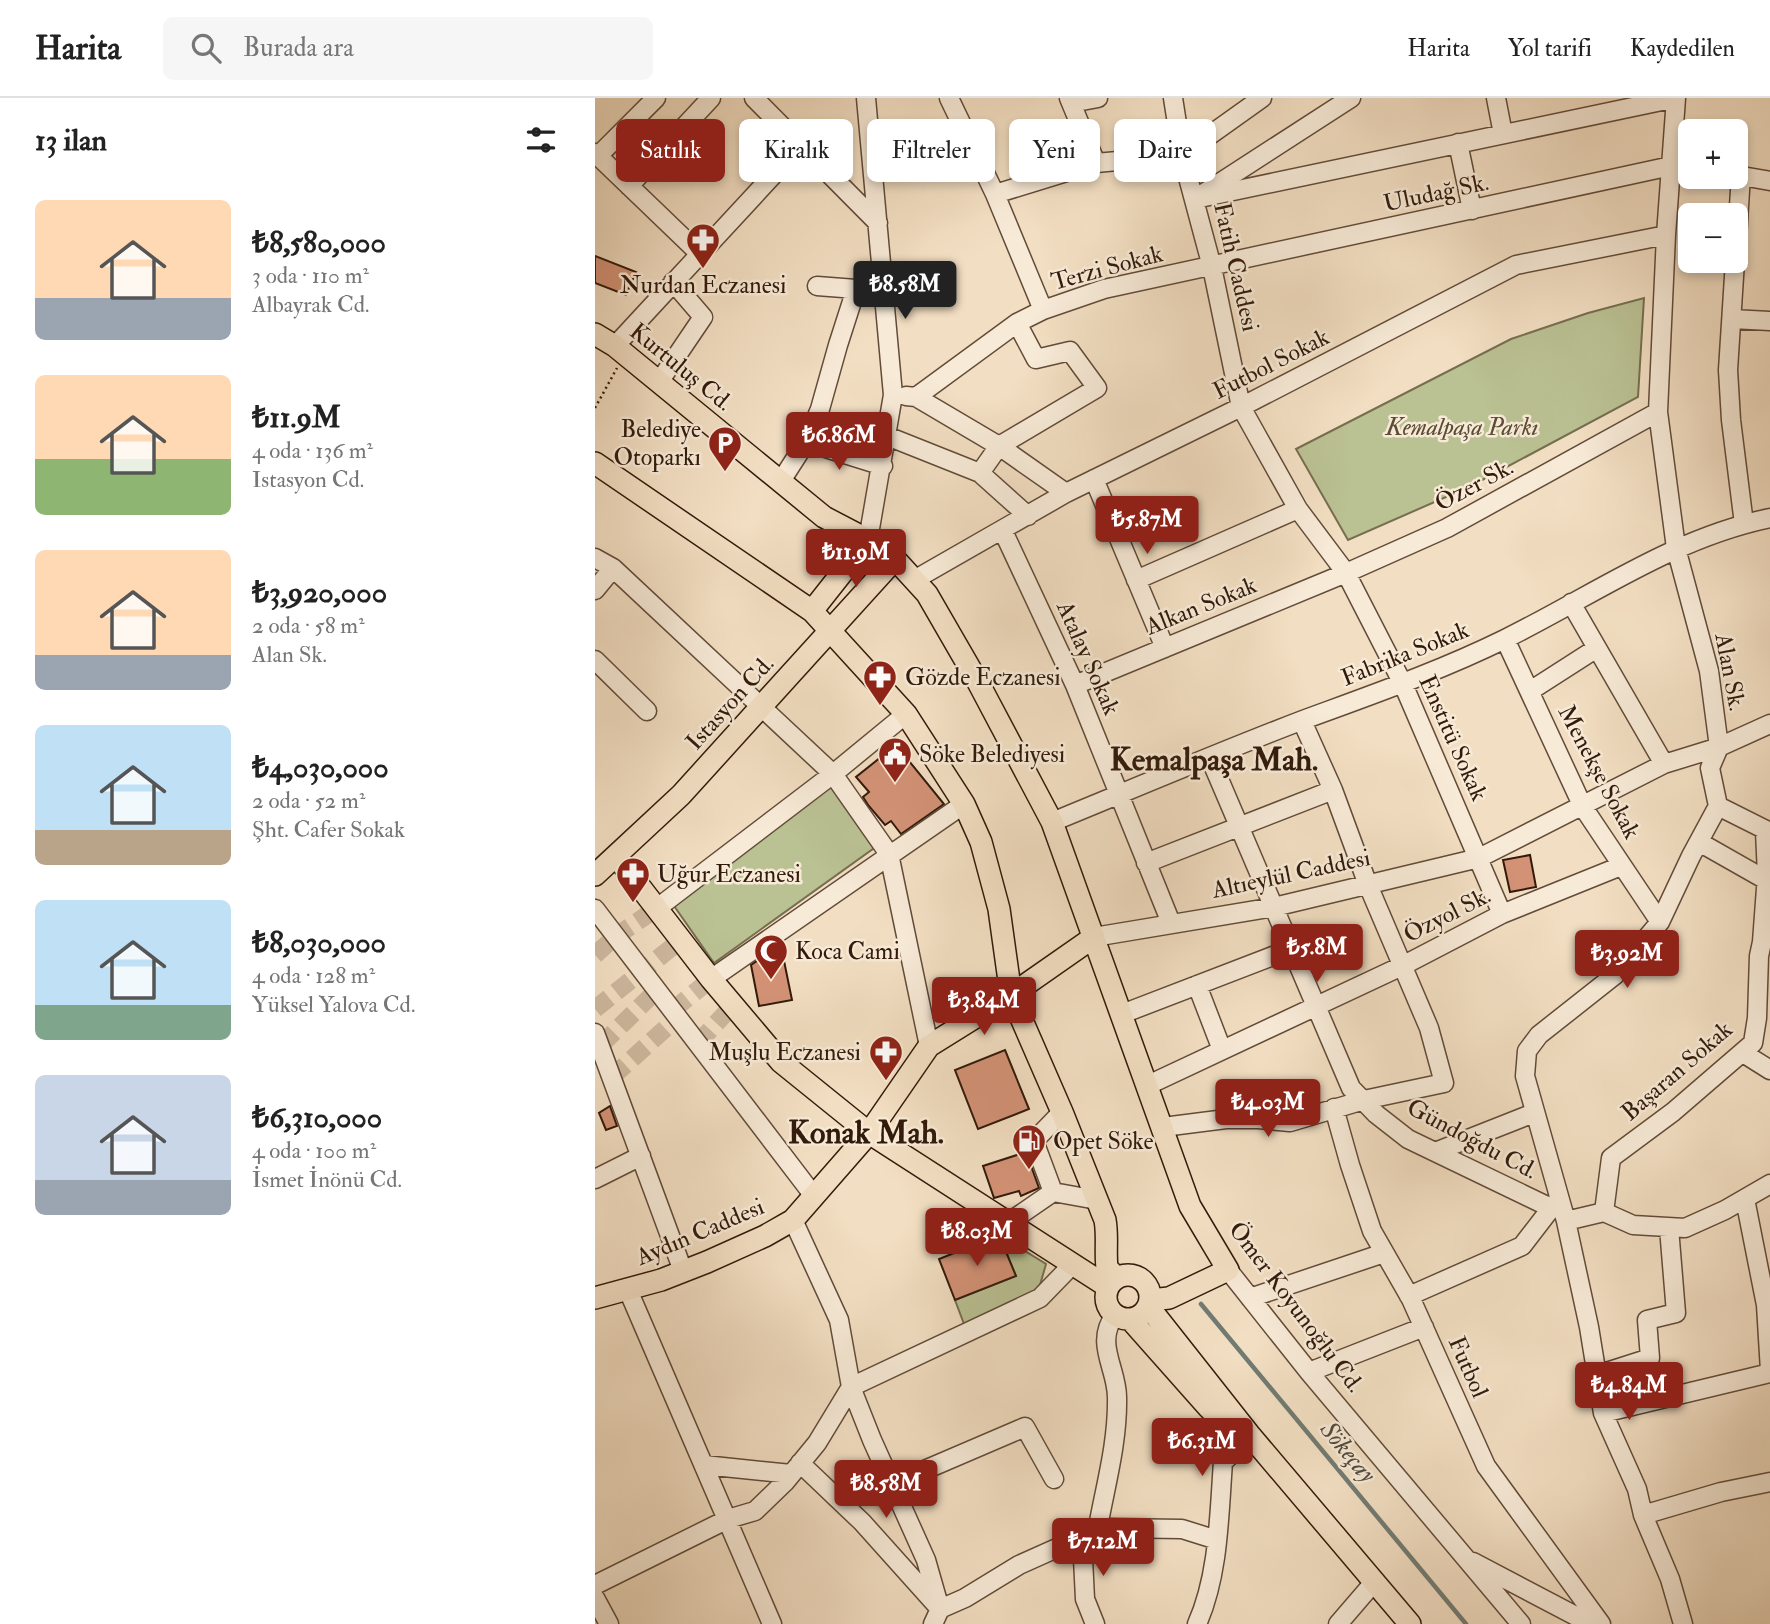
<!DOCTYPE html>
<html lang="tr">
<meta charset="utf-8">
<style>
body{margin:0;font-family:"IM FELL Double Pica",serif;background:#f6f6f6;color:#222;height:100vh;display:flex;flex-direction:column;font-size:26px;white-space:nowrap}
*{box-sizing:border-box;margin:0}
p{font-size:23px;color:#767676}
.icon{flex:none;width:38px;height:38px;fill:none;stroke:currentColor;stroke-width:2;stroke-linecap:round;stroke-linejoin:round}
.map{position:relative;flex:1;overflow:hidden}
.drawer{display:flex;flex-direction:column;background:#fff;width:595px}
.drawer>*{flex:none}
.hud{position:absolute;left:21px;top:21px;width:665px;height:63px;display:flex;gap:14px}
.tools{position:absolute;left:1083px;top:21px;display:grid;gap:14px}
.tools a{display:grid;place-items:center;width:70px;height:70px;border-radius:10px;background:#fff;box-shadow:0 4px 10px #0003;font-size:35px}
.price{position:absolute;translate:-50% -60px;padding:0 16px;border-radius:7px;background:#8f2418;color:#fff;font-size:23px;line-height:46px;filter:drop-shadow(0 2px 4px #0008)}
.price::after{content:'';position:absolute;left:50%;top:42px;width:21px;height:16px;margin-left:-10px;background:inherit;clip-path:polygon(0 0,100% 0,50% 100%)}
.price.active{background:#222;color:#fff}
ul{padding:0;list-style:none}
li{display:flex;align-items:center;gap:21px;height:175px;padding:0 35px}
li span{display:grid;place-items:center;flex:none;width:196px;height:140px;border-radius:10px;color:#555}
li>.icon{margin-inline-start:auto}
span .icon{width:84px;height:84px;fill:#fffc;stroke-width:1}
li b{font-size:30px}
h2{display:flex;justify-content:space-between;align-items:center;height:84px;padding:0 35px;font-size:30px}
.chip{padding:0 24px;border-radius:10px;background:#fff;box-shadow:0 4px 10px #0003;font-size:24px;line-height:63px}
.chip.active{background:#8f2418;color:#fff}
header{display:flex;align-items:center;gap:42px;box-sizing:border-box;height:98px;padding:0 35px;background:#fff;border-bottom:2px solid #e0e0e0}
header strong{font-size:33px}
nav{display:flex;gap:38px;margin-inline-start:auto;font-size:24px}
.search{width:490px;height:63px;background:#f6f6f6;display:flex;align-items:center;gap:18px;box-sizing:border-box;padding:0 24px;border-radius:10px;color:#767676;font-size:26px}
main{display:flex;flex:1;min-height:0}
.map>svg:first-child{display:block}
.green{fill:#bac193;stroke:#766e4f;stroke-width:2}
.lines{fill:none;stroke-linecap:round;stroke-linejoin:round}
.stream{stroke:#717b72;stroke-width:4.5}
.building{fill:#d39276;stroke:#321a0b;stroke-width:2}
.minor-tunnel{stroke:#ccb79d;stroke-width:18;stroke-dasharray:18 9;stroke-linecap:butt}
.minor-casing{stroke:#624b39;stroke-width:21}
.major-casing{stroke:#321a0b;stroke-width:24}
.path{stroke:#321a0b;stroke-width:2.5;stroke-dasharray:2 3.5;stroke-linecap:butt}
.minor{stroke:#f7ead7;stroke-width:18}
.major{stroke:#f2dec2;stroke-width:21}
.labels{text-anchor:middle;dominant-baseline:central;stroke-width:5;stroke-linejoin:round;paint-order:stroke}
.street-label{font-size:24px;fill:#321a0b;stroke:#f7ead7}
.poi-label{font-size:24px;fill:#321a0b;stroke:#f7ead7;text-anchor:start}
.park-label{font-size:24px;font-style:italic;fill:#5b4c34;stroke:#f7ead7}
.water-label{font-size:26px;font-style:italic;fill:#524b3e;stroke:#f7ead7}
.district-label{font-size:32px;font-weight:bold;fill:#321a0b;stroke:#f7ead7}
</style>
<header>
<strong>Harita</strong>
<div class="search"><svg class="icon" aria-label="search" viewBox="0 0 24 24"><circle cx="10" cy="10" r="6"/><path d="M15 15l6 6"/></svg>Burada ara</div>
<nav><a>Harita</a><a>Yol tarifi</a><a>Kaydedilen</a></nav>
</header>
<main>
<section class="drawer">
<h2>13 ilan<svg class="icon" aria-label="filters" viewBox="0 0 24 24"><path d="M4 7h16M4 17h16"/><circle cx="9" cy="7" r="2"/><circle cx="15" cy="17" r="2"/></svg></h2>
<ul>
<li><span style="background:linear-gradient(#ffd9b3 70%,#9aa5b1 0)"><svg class="icon" aria-label="home" viewBox="0 0 24 24"><path d="M3 11l9-7 9 7M6 9v11h12V9"/></svg></span><div><b>₺8,580,000</b><p>3 oda · 110 m²</p><p>Albayrak Cd.</p></div></li>
<li><span style="background:linear-gradient(#ffd9b3 60%,#8fb573 0)"><svg class="icon" aria-label="home" viewBox="0 0 24 24"><path d="M3 11l9-7 9 7M6 9v11h12V9"/></svg></span><div><b>₺11.9M</b><p>4 oda · 136 m²</p><p>Istasyon Cd.</p></div></li>
<li><span style="background:linear-gradient(#ffd9b3 75%,#9aa5b1 0)"><svg class="icon" aria-label="home" viewBox="0 0 24 24"><path d="M3 11l9-7 9 7M6 9v11h12V9"/></svg></span><div><b>₺3,920,000</b><p>2 oda · 58 m²</p><p>Alan Sk.</p></div></li>
<li><span style="background:linear-gradient(#bfe0f5 75%,#b9a48a 0)"><svg class="icon" aria-label="home" viewBox="0 0 24 24"><path d="M3 11l9-7 9 7M6 9v11h12V9"/></svg></span><div><b>₺4,030,000</b><p>2 oda · 52 m²</p><p>Şht. Cafer Sokak</p></div></li>
<li><span style="background:linear-gradient(#bfe0f5 75%,#7fa58c 0)"><svg class="icon" aria-label="home" viewBox="0 0 24 24"><path d="M3 11l9-7 9 7M6 9v11h12V9"/></svg></span><div><b>₺8,030,000</b><p>4 oda · 128 m²</p><p>Yüksel Yalova Cd.</p></div></li>
<li><span style="background:linear-gradient(#c9d6e8 75%,#9aa5b1 0)"><svg class="icon" aria-label="home" viewBox="0 0 24 24"><path d="M3 11l9-7 9 7M6 9v11h12V9"/></svg></span><div><b>₺6,310,000</b><p>4 oda · 100 m²</p><p>İsmet İnönü Cd.</p></div></li>
</ul>
</section>
<div class="map">
<svg width="1175" height="1526" viewBox="0 0 1175 1526">
<rect width="100%" height="100%" fill="#f2dec2"/>
<filter id="stains"><feTurbulence type="fractalNoise" baseFrequency=".00286" numOctaves="4"/><feColorMatrix values="0 0 0 0 .2 0 0 0 0 .09 0 0 0 0 .02 0 0 0 .5 -.17"/></filter>
<radialGradient id="worn" r=".72"><stop offset=".6" stop-color="#630" stop-opacity="0"/><stop offset="1" stop-color="#630" stop-opacity=".3"/></radialGradient>
<path class="green" d="M1049,200L1043,299L876,388L753,442L701,351L916,241L993,215Z
M237,687L282,748L119,865L77,805Z
M404,1137L451,1166L445,1187L437,1196L369,1226L360,1202L421,1178Z"/>
<g class="lines">
<path class="stream" d="M606,1206L871,1526"/>
</g>
<path class="building" d="M0,158L41,174L31,197L0,185Z
M301,647L349,706L306,736L296,723L290,727L273,707L268,699L274,694L261,679Z
M935,757L941,789L915,794L908,762Z
M188,858L197,902L164,908L156,867L162,863Z
M410,952L434,1011L383,1031L360,972Z
M15,1008L22,1028L11,1032L4,1015Z
M431,1054L444,1090L426,1098L424,1093L399,1100L388,1068Z
M404,1137L421,1178L360,1202L344,1161Z"/>
<g class="lines">
<path class="minor-tunnel" d="M0,857L21,838L61,811
M0,911L86,842
M78,912L116,881
M103,945L139,906
M6,947L62,892
M17,979L83,919"/>
<g class="minor-casing">
<path id="minor" d="M159,0L283,125
M271,0L298,297L273,442
M354,0L400,96L448,212
M474,0L501,65
M578,0L587,57L617,169L646,309L703,411L751,475L808,586L907,816
M901,0L908,36
M1081,0L1071,137L1063,314L1081,450L1114,573L1124,649L1115,670L1123,708L1096,758L1065,824L1020,877L944,937L932,953L930,978L971,1123L994,1229L1008,1315L1042,1391L1048,1417L1075,1481L1088,1526
M476,5L503,0
M863,45L877,112
M276,50H325L370,34
M0,55L104,155
M3,58L61,0
M1141,77L1175,83
M34,88L116,0
M609,95L756,0
M400,96L501,65L587,57L667,0
M600,101L1081,0
M1141,155L1146,77
M1140,163L1133,272L1136,322L1149,426
M222,188L261,191
M1137,221L1175,223
M20,248L205,48
M64,284L108,219L78,184
M311,298L321,299L404,348L471,395
M321,299L422,225L448,212L509,191L1076,68L1096,71
M292,338L385,375L433,418
M211,344L288,368
M385,375L404,348L502,290L475,253L441,261L422,225
M499,381L570,550
M186,383L211,344L225,311L243,247L261,191L287,194
M408,433L480,587L576,825
M0,460L18,470L238,676L294,756L334,948
M319,482L471,395L646,309L921,167L1071,137
M541,482L703,411
M0,492L18,470
M976,505L1069,666
M910,541L988,709L1065,824
M0,562L52,613
M480,587L751,475L852,430L1063,314
M935,593L1002,550
M615,660L756,990L781,1016L813,1041L950,1107L967,1111
M1123,708L1175,734
M457,724C540,690 624,654 708,622C776,597 845,573 910,541C997,498 1078,440 1175,420
M1104,744L1171,782
M551,765L738,692
M0,811L219,1098
M61,811L238,676L311,616
M499,839L679,809L884,760L1069,666L1124,649L1175,626
M116,881L369,706
M602,887L627,952
M527,916L696,851
M0,935L88,1173
M1148,955L1175,972
M551,988L809,867L907,816L1026,768
M739,1010L755,1067L777,1133L816,1201L891,1368L1006,1526
M467,1014L439,1043L458,1094L502,1102
M568,1029L631,1021H663L695,1024L769,1002L849,985L834,930L773,787L738,692L707,623
M840,1054L939,1015
M0,1081L46,1058
M1150,1101L1171,1207L1175,1273
M1009,1114L1016,1060L1078,1014L1158,945L1162,920L1164,858L1167,844L1172,777L1170,733
M198,1122L244,1222L256,1289L277,1342L331,1462L345,1511L338,1526
M971,1123L1009,1114L1038,1127L1090,1130L1130,1112L1175,1086
M413,1125L458,1094
M633,1172L714,1274L926,1526
M33,1192L177,1526
M814,1198L927,1148L957,1109
M655,1200L789,1155
M714,1274L829,1229
M1002,1277L1055,1260L1052,1222L1081,1215L1074,1130
M1008,1315L1175,1275
M205,1365L267,1424L345,1511L370,1500L424,1467L491,1437L516,1430L587,1431L622,1442
M109,1367L196,1376
M297,1386L430,1329L459,1381
M1048,1417L1126,1394L1175,1384
M502,1434C510,1389 523,1345 522,1299C522,1270 499,1245 520,1217
M487,1440L490,1501L500,1526
M878,1464L996,1526
M0,1487L133,1421L160,1413L190,1384L222,1345L256,1289L445,1200L478,1166
M0,1500L14,1526
M602,1526C624,1477 624,1417 628,1364L649,1345
M743,1526L774,1490"/>
</g>
<g class="major-casing">
<path id="major" d="M0,236L20,248L229,419L273,442L300,461L332,496L384,586L457,724L595,1108L633,1172L574,1200L555,1202
M0,365L217,513L311,616L369,706L386,744L404,811L416,897L467,1014L510,1122C513,1138 510,1153 512,1170L522,1180
M217,513L273,442
M22,759L116,881L186,964L274,1035L513,1189
M0,777L86,697L300,461
M511 1199a22 22 0 1 1 44 0a22 22 0 1 1-44 0Z
M0,1200L66,1182L112,1164L170,1138L198,1122L274,1035L334,948L416,897L499,839
M553,1208L654,1336L815,1526
M535,1221L613,1309L643,1339"/>
</g>
<path class="path" d="M0,310L22,270"/>
<use href="#minor" class="minor"/>
<use href="#major" class="major"/>
</g>
<defs>
<g id="pharmacy-pin" transform="scale(1.75)"><path d="M0 17L-7.5 6A9.5 9.5 0 1 1 7.5 6Z" fill="#8f2418" stroke="#f7ead7"/><path d="M-2-6h4v4h4v4h-4v4h-4v-4h-4v-4h4Z" fill="#fff"/></g>
<g id="parking-pin" transform="scale(1.75)"><path d="M0 17L-7.5 6A9.5 9.5 0 1 1 7.5 6Z" fill="#8f2418" stroke="#f7ead7"/><path d="M-3.5-5.5H1a3.5 3.5 0 0 1 0 7H-1V5.5H-3.5ZM-1-3.4V-.6H.8a1.4 1.4 0 0 0 0-2.8Z" fill="#fff"/></g>
<g id="civic-pin" transform="scale(1.75)"><path d="M0 17L-7.5 6A9.5 9.5 0 1 1 7.5 6Z" fill="#8f2418" stroke="#f7ead7"/><path d="M-.6-6.5H3V-4.5H.6V-3L4-1V1h2V6H-6V1h2V-1L-.6-3ZM-1.2 2.5V6h2.4V2.5Z" fill="#fff"/></g>
<g id="mosque-pin" transform="scale(1.75)"><path d="M0 17L-7.5 6A9.5 9.5 0 1 1 7.5 6Z" fill="#8f2418" stroke="#f7ead7"/><path d="M3.5-4.9A6 6 0 1 0 3.5 4.9A5 5 0 1 1 3.5-4.9Z" fill="#fff"/></g>
<g id="fuel-pin" transform="scale(1.75)"><path d="M0 17L-7.5 6A9.5 9.5 0 1 1 7.5 6Z" fill="#8f2418" stroke="#f7ead7"/><path d="M-5.5-6h7V0h2V4h1.3V-2.5L3-4.5l.8-.8L6-3V5H2.5V1h-1V6h-7ZM-4.2-4.7v3.2H.2V-4.7Z" fill="#fff"/></g>
</defs>
<g fill-rule="evenodd">
<use href="#pharmacy-pin" x="108" y="142"/>
<use href="#parking-pin" x="130" y="345"/>
<use href="#pharmacy-pin" x="285" y="579"/>
<use href="#civic-pin" x="300" y="656"/>
<use href="#pharmacy-pin" x="38" y="776"/>
<use href="#mosque-pin" x="176" y="853"/>
<use href="#pharmacy-pin" x="291" y="954"/>
<use href="#fuel-pin" x="434" y="1043"/>
</g>
<g class="labels">
<g class="street-label">
<text transform="translate(841 95) rotate(-12)">Uludağ Sk.</text>
<text transform="translate(641 169) rotate(77)">Fatih Caddesi</text>
<text transform="translate(512 170) rotate(-15)">Terzi Sokak</text>
<text transform="translate(676 266) rotate(-27)">Futbol Sokak</text>
<text transform="translate(86 269) rotate(39)">Kurtuluş Cd.</text>
<text transform="translate(879 387) rotate(-28)">Özer Sk.</text>
<text transform="translate(606 508) rotate(-22)">Alkan Sokak</text>
<text transform="translate(810 556) rotate(-22)">Fabrika Sokak</text>
<text transform="translate(493 560) rotate(66)">Atalay Sokak</text>
<text transform="translate(1135 574) rotate(79)">Alan Sk.</text>
<text transform="translate(135 605) rotate(-48)">Istasyon Cd.</text>
<text transform="translate(858 640) rotate(66)">Enstitü Sokak</text>
<text transform="translate(1004 674) rotate(62)">Menekşe Sokak</text>
<text transform="translate(696 776) rotate(-12)">Altıeylül Caddesi</text>
<text transform="translate(852 817) rotate(-27)">Özyol Sk.</text>
<text transform="translate(1082 973) rotate(-41)">Başaran Sokak</text>
<text transform="translate(877 1041) rotate(28)">Gündoğdu Cd.</text>
<text transform="translate(105 1134) rotate(-23)">Aydın Caddesi</text>
<text transform="translate(701 1209) rotate(53)">Ömer Koyunoğlu Cd.</text>
<text transform="translate(873 1269) rotate(66)">Futbol</text>
</g>
<g class="poi-label">
<text x="108" y="187" text-anchor="middle">Nurdan Eczanesi</text>
<text x="106" y="331" text-anchor="end">Belediye<tspan x="106" dy="28">Otoparkı</tspan></text>
<text x="310" y="579">Gözde Eczanesi</text>
<text x="324" y="656">Söke Belediyesi</text>
<text x="62" y="776">Uğur Eczanesi</text>
<text x="200" y="853">Koca Cami</text>
<text x="266" y="954" text-anchor="end">Muşlu Eczanesi</text>
<text x="458" y="1043">Opet Söke</text>
</g>
<g class="park-label">
<text x="867" y="329">Kemalpaşa Parkı</text>
</g>
<g class="water-label">
<text transform="translate(753 1354) rotate(50)">Sökeçay</text>
</g>
<g class="district-label">
<text x="619" y="662">Kemalpaşa Mah.</text>
<text x="271" y="1035">Konak Mah.</text>
</g>
</g>
<rect width="100%" height="100%" filter="url(#stains)"/>
<rect width="100%" height="100%" fill="url(#worn)"/>
</svg>
<div class="tools">
<a>+</a>
<a>−</a>
</div>
<b class="price active" style="left:310px;top:223px">₺8.58M</b>
<b class="price" style="left:244px;top:374px">₺6.86M</b>
<b class="price" style="left:552px;top:458px">₺5.87M</b>
<b class="price" style="left:261px;top:491px">₺11.9M</b>
<b class="price" style="left:722px;top:886px">₺5.8M</b>
<b class="price" style="left:1032px;top:892px">₺3.92M</b>
<b class="price" style="left:389px;top:939px">₺3.84M</b>
<b class="price" style="left:673px;top:1041px">₺4.03M</b>
<b class="price" style="left:382px;top:1170px">₺8.03M</b>
<b class="price" style="left:1034px;top:1324px">₺4.84M</b>
<b class="price" style="left:607px;top:1380px">₺6.31M</b>
<b class="price" style="left:291px;top:1422px">₺8.58M</b>
<b class="price" style="left:508px;top:1480px">₺7.12M</b>
<div class="hud">
<a class="chip active">Satılık</a>
<a class="chip">Kiralık</a>
<a class="chip">Filtreler</a>
<a class="chip">Yeni</a>
<a class="chip">Daire</a>
</div>
</div>
</main>
